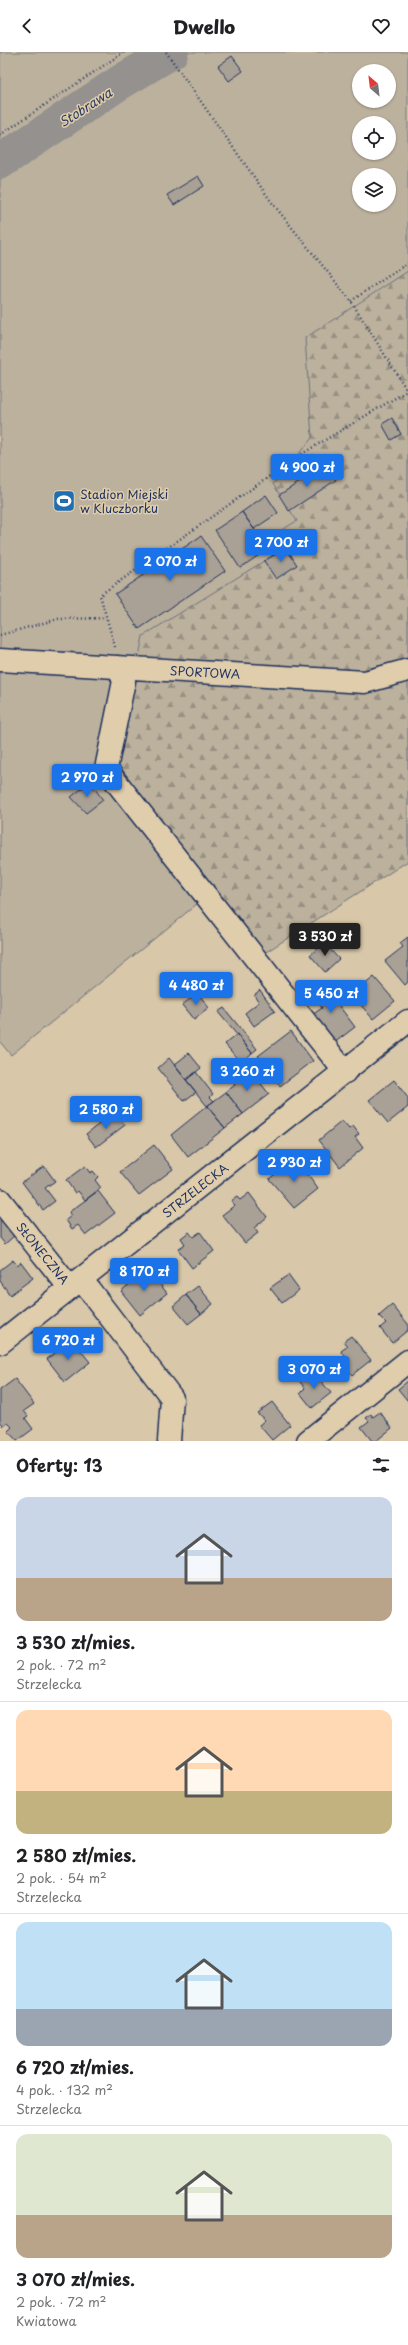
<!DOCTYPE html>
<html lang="pl">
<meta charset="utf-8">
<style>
body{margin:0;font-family:"Playpen Sans",sans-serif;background:#f2f2f2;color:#202124;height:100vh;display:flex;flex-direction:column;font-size:15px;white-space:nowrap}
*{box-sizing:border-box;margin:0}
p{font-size:13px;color:#757577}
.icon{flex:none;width:22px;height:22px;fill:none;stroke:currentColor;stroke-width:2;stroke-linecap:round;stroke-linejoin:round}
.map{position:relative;height:1389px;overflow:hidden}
.details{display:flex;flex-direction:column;background:#fff;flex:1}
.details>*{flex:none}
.needle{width:26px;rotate:332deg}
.controls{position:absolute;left:352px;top:12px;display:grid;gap:8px}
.controls a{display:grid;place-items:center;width:44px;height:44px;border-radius:50%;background:#fff;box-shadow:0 1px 3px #0004;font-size:20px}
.price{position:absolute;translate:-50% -34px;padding:0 9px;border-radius:4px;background:#1a73e8;color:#fff;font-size:13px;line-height:26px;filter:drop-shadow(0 1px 2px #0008)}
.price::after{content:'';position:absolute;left:50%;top:24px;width:12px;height:9px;margin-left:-6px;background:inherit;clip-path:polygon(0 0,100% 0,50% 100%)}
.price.selected{background:#222;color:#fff}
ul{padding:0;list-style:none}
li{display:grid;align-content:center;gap:8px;height:212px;padding:0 16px}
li+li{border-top:1px solid #e0e0e0}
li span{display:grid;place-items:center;height:124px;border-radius:12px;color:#555}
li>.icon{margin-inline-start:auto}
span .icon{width:72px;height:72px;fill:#fffc;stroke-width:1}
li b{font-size:17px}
h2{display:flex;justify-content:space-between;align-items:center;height:48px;padding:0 16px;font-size:17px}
header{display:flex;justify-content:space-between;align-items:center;height:52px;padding:0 16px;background:#fff;font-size:18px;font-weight:800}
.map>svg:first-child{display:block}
.green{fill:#bcb19d;stroke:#6c707e;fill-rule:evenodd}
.forest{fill:url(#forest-firs);stroke:#6c707e}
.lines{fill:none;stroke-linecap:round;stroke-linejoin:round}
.river{stroke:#94918e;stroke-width:35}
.building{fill:#aaa196;stroke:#1b2f5e}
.minor-casing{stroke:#1b2f5e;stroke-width:25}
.path{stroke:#1b2f5e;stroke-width:2.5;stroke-dasharray:1 3;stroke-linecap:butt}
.minor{stroke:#e0cdab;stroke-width:22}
.labels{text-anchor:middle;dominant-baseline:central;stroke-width:3;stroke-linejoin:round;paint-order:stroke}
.poi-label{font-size:12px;fill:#1b2f5e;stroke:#e0cdab;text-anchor:start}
.street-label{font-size:12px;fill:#1b2f5e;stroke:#e0cdab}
.water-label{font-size:13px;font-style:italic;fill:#2d3e65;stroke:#e0cdab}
</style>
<header><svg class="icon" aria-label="back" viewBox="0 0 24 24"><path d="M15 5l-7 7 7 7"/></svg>Dwello<svg class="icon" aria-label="heart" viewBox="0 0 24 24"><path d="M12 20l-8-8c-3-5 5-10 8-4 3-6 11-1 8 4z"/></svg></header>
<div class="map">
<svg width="408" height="1389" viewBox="0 0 408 1389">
<defs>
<pattern id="forest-firs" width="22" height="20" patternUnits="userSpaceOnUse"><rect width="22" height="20" fill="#bcb19d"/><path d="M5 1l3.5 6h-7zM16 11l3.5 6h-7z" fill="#989083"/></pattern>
</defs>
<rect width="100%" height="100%" fill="#d8c7a8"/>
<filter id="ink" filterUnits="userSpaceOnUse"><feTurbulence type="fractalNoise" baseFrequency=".025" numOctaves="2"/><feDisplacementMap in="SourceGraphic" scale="8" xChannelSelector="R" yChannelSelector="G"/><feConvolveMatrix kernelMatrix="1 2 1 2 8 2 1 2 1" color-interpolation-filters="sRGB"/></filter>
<g filter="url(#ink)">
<path class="green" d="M0,0H408V809L213,839L11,1003L0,990ZM359,19H389V49H359ZM359,71H389V101H359ZM359,123H389V153H359Z"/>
<path class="forest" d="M408,219V809L263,902L117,718L143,584L280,499L271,484L297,469L273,432L312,386L305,286Z"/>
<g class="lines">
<path class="river" d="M0,110L119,31L171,0"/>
</g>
<path class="building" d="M232,4L243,19L229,29L218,14Z
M198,124L204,134L174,153L167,143Z
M392,366L401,382L391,388L382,372Z
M327,413L336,428L289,459L279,443Z
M266,443L278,461L254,477L242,460Z
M242,460L268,497L240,516L215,478Z
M201,484L225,519L139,577L115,542Z
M286,496L297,513L276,527L264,509Z
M90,730L103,748L86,761L71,745Z
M408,885V930L405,933L385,909L403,895L400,891Z
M324,891L339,907L325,920L310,903Z
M374,925L395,949L373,967L352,943Z
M321,930L355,975L334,991L312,963L322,956L309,939Z
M260,938L275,959L254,974L245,961L259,950L254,943Z
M198,941L209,956L194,968L182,953Z
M224,956L257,997L252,1001L218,960Z
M291,979L313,1009L280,1034L258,1004Z
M237,982L252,1001L241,1011L225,992Z
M189,1001L201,1016L186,1028L174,1013Z
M169,1006L196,1040L184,1049L158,1016Z
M196,1020L213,1042L210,1045L214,1049L207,1054L186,1028Z
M252,1020L269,1042L243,1062L226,1040L235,1033L232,1029L239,1024L242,1027Z
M394,1028L408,1046V1055L388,1071L369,1048Z
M226,1040L243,1062L225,1076L207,1054Z
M207,1054L225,1076L188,1105L171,1083Z
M115,1060L125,1073L96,1095L86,1082Z
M342,1069L349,1077L353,1074L359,1082L355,1085L363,1096L340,1115L319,1088Z
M154,1093L173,1117L139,1143L120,1120Z
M295,1106L318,1137L294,1156L269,1127Z
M44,1114L55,1129L45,1136L55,1149L43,1158L22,1130Z
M85,1114L90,1121L93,1119L98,1125L95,1128L101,1136L85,1148L78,1139L75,1141L66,1128Z
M98,1139L115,1161L86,1183L78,1173L72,1177L66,1168L71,1164L69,1160Z
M249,1141L267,1165L254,1176L258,1181L245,1191L222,1163L235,1153L231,1149L237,1145L240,1148Z
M0,1165L15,1183L5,1192L0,1186Z
M189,1180L193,1185L200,1180L214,1199L192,1216L178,1197L185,1192L181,1186Z
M13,1208L17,1213L21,1210L33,1226L10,1243L0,1229V1218Z
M148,1217L167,1241L140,1263L121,1239Z
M288,1223L299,1238L282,1251L270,1236Z
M198,1234L213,1252L201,1262L186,1243Z
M186,1243L201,1262L188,1272L173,1254Z
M392,1253L408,1272V1278L392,1291L380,1276L386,1271L379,1264Z
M351,1284L371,1308L352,1323L340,1308L345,1304L341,1299L348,1294L344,1289Z
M72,1288L90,1310L65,1330L47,1307Z
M313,1320L331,1341L312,1356L300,1341L305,1336L300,1330Z
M15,1327L34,1352L24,1359L28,1364L25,1366L33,1377L17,1389L8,1379L12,1375L8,1371L4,1374L0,1369V1338Z
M408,1329V1349L398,1337Z
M272,1350L290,1373L272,1388L259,1373L265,1368L257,1361Z
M380,1360L392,1376L376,1389H372L361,1375L369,1369L366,1366L371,1362L373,1365Z"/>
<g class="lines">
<g class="minor-casing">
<path id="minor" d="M0,608L365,630L408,618
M118,615L124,629L106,717L345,1020
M0,1148L70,1236
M81,1227L172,1346L169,1389
M0,1291L408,969
M308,1389L408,1309"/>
</g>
<path class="path" d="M166,0L273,152L351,249L408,340
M0,83L124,0
M351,249L408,211
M0,583L58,567L106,566
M115,595L100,543L300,403L407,339"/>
<use href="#minor" class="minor"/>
</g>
</g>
<defs>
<g id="stadium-square" transform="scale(1.15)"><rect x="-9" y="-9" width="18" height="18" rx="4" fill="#1f6fb2" stroke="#e0cdab"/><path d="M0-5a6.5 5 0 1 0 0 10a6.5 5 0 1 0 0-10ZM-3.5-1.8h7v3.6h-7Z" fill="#fff"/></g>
</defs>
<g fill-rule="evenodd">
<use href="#stadium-square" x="64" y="449"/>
</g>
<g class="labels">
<g class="poi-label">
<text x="80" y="442">Stadion Miejski<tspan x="80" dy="14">w Kluczborku</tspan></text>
</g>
<g class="street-label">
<text transform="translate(205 620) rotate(3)">SPORTOWA</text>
<text transform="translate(195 1138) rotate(-38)">STRZELECKA</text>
<text transform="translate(43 1201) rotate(51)">SŁONECZNA</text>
</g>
<g class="water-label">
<text transform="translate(85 55) rotate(-33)">Stobrawa</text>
</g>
</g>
</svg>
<div class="controls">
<a><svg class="needle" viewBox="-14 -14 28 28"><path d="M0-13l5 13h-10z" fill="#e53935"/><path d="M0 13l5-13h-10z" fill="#757577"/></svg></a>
<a><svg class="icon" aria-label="locate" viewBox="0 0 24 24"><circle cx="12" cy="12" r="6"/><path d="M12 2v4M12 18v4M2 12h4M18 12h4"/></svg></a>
<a><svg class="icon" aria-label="layers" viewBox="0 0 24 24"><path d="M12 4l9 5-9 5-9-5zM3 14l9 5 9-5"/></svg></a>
</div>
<b class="price" style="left:307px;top:436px">4 900 zł</b>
<b class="price" style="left:281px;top:511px">2 700 zł</b>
<b class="price" style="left:170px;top:530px">2 070 zł</b>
<b class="price" style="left:87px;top:746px">2 970 zł</b>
<b class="price selected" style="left:325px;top:905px">3 530 zł</b>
<b class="price" style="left:196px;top:954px">4 480 zł</b>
<b class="price" style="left:331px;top:962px">5 450 zł</b>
<b class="price" style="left:247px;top:1040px">3 260 zł</b>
<b class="price" style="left:106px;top:1078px">2 580 zł</b>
<b class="price" style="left:294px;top:1131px">2 930 zł</b>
<b class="price" style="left:144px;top:1240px">8 170 zł</b>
<b class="price" style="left:68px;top:1309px">6 720 zł</b>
<b class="price" style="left:314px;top:1338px">3 070 zł</b>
</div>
<section class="details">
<h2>Oferty: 13<svg class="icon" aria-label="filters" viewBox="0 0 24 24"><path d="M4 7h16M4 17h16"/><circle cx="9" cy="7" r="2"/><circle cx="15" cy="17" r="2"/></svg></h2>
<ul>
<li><span style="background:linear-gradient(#c9d6e8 65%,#b9a48a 0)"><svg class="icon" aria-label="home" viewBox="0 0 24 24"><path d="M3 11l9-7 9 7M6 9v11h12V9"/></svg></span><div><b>3 530 zł/mies.</b><p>2 pok. · 72 m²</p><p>Strzelecka</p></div></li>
<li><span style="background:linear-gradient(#ffd9b3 65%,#c2b280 0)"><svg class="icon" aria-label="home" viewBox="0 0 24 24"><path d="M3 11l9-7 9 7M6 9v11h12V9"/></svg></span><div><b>2 580 zł/mies.</b><p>2 pok. · 54 m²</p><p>Strzelecka</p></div></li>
<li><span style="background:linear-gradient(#bfe0f5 70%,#9aa5b1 0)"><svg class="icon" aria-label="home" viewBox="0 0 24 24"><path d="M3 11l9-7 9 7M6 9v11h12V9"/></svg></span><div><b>6 720 zł/mies.</b><p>4 pok. · 132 m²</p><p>Strzelecka</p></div></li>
<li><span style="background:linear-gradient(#dfe7d0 65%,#b9a48a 0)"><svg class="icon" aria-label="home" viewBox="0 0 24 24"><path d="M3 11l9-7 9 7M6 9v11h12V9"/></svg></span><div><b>3 070 zł/mies.</b><p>2 pok. · 72 m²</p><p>Kwiatowa</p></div></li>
</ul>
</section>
